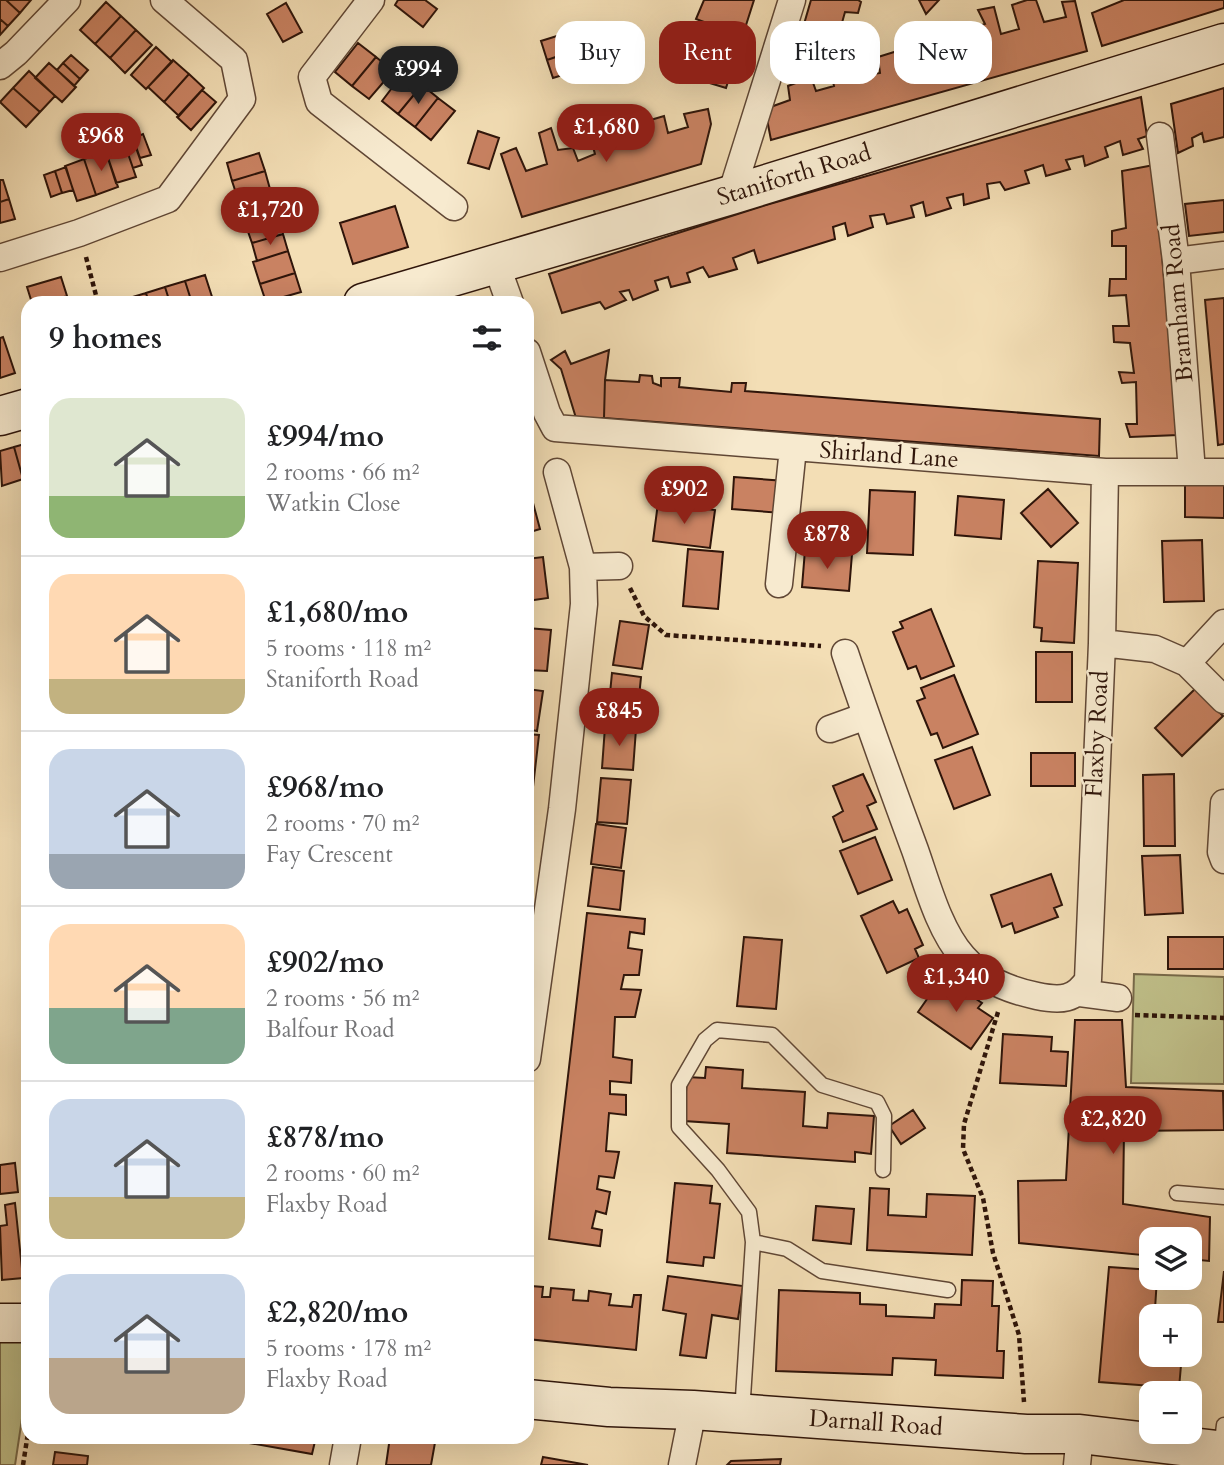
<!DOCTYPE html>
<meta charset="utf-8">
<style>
body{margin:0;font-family:Cardo,serif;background:#f2f2f2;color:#202124;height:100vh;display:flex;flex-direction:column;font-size:26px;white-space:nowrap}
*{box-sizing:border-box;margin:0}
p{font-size:23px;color:#757577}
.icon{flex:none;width:38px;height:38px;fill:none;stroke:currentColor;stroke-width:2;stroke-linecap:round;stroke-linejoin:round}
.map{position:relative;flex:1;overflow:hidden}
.panel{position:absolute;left:21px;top:296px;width:513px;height:1148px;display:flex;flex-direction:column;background:#fff;border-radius:21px;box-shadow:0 7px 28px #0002}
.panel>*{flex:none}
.guide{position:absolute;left:555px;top:21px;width:564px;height:63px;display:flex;gap:14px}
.fabs{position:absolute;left:1139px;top:1227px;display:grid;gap:14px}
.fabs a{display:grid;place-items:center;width:63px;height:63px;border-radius:14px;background:#fff;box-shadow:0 7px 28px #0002;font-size:35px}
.price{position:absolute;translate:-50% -60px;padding:0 16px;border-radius:24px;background:#8f2418;color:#fff;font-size:23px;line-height:46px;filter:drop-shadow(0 2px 4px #0008)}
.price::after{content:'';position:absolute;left:50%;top:42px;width:21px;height:16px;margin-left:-10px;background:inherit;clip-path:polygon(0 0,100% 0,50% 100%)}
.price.on{background:#222;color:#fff}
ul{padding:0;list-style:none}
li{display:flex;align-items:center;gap:21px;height:175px;padding:0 28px}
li+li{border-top:2px solid #e0e0e0}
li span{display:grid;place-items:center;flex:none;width:196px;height:140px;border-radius:21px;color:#555}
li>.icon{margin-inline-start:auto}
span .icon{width:84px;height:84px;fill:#fffc;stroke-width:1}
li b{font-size:30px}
h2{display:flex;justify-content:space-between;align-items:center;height:84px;padding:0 28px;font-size:30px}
.pill{padding:0 24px;border-radius:21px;background:#fff;box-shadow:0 7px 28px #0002;font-size:24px;line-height:63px}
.pill.on{background:#8f2418;color:#fff}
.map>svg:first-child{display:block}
.green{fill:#c0c08a;stroke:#786a4a;stroke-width:2}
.building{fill:#c98262;stroke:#2f150a;stroke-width:2}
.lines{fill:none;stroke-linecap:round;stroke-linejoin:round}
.service-casing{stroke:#604735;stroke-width:17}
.minor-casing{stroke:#604735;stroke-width:29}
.secondary-casing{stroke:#2f150a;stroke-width:41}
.path{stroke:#2f150a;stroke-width:4.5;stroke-dasharray:5 3.5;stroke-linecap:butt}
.service{stroke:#f7eacf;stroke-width:14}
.minor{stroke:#f7eacf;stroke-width:26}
.secondary{stroke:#f7eacf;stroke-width:38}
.labels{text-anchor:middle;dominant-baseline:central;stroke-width:5;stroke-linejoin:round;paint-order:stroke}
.street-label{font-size:24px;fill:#2f150a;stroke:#f7eacf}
</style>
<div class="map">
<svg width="1224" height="1465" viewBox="0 0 1224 1465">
<rect width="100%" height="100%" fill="#f3deb5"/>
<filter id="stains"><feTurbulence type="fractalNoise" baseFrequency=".00286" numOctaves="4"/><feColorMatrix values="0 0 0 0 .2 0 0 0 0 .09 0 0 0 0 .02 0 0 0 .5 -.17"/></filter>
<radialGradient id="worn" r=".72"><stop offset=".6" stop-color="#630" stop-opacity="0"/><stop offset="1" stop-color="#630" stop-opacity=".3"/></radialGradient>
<path class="green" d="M1134,974L1224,977V1084L1131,1083Z
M0,1323H28V1379L15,1465H0Z"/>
<path class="building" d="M0,0H6L20,13L8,26L0,19Z
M6,0H31L20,13Z
M398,0H425L437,9L423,27L395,5Z
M704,0H754L726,88L680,74L684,61L695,66L699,53L683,48L691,27L703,31L704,22L696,19Z
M811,0H858L861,2L858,13L845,12L840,30L818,34L802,31Z
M919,0H939L926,14Z
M1027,0H1036L1044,22L1066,17L1062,2L1075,1L1087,51L771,140L765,109L790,100L788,86L811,77L816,91L834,86L830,68L856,57L862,76L880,73L878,57L907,48L911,57L920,54L919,41L946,34L950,47L964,45L959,32L985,24L978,10L994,7L1001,34L1019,29L1012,5Z
M1124,0H1224V8L1102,46L1092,13Z
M106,2L121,16L95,44L80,30Z
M286,3L302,32L283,42L267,14Z
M121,16L136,30L110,58L95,44Z
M0,19L8,26L0,35Z
M136,30L152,45L125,73L110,58Z
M573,31L579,49L547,60L541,41Z
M358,43L376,57L352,86L335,72Z
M156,47L172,62L146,89L131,75Z
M579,49L585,68L553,78L547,60Z
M71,55L88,70L80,79L63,63Z
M376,57L393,71L369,99L352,86Z
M173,60L189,74L164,102L148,87Z
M49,63L76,87L62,102L35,78Z
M63,63L80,79L74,86L57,70Z
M29,71L55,96L40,112L13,88Z
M405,71L422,85L398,114L382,101Z
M189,74L204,88L179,116L164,102Z
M422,85L438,98L415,127L398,114Z
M13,88L40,112L26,127L0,102Z
M1224,88V137L1204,142L1202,133L1192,138L1193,146L1178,153L1171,104Z
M202,90L216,102L191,130L177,117Z
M1141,97L1147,136L1138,139L1143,149L1123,155L1120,141L1105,147L1108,157L1085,166L1083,156L1066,160L1070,169L1046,176L1043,165L1025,171L1029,183L1005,190L1000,182L987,184L989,198L964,205L963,194L947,198L951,208L926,216L923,202L911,206L914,217L887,224L884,214L870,216L873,227L848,236L845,223L833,227L835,239L758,263L754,250L733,258L737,269L709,277L703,267L687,273L690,282L671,287L668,277L655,281L658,290L633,300L629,290L620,292L626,300L605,309L600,302L562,313L549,274L766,205Z
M438,98L455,111L431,140L415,127Z
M708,109L711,124L701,164L522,217L501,154L516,148L526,171L547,164L539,133L551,128L558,150L573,148L578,161L595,154L591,140L619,129L621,147L642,141L637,124L664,116L668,133L688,127L684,114Z
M478,131L499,138L489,169L468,163Z
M143,134L151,155L140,158L133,138Z
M124,142L136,177L116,183L105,149Z
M134,142L142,165L133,168L125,145Z
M106,152L118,187L96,195L84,159Z
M259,153L265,171L232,181L227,163Z
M84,159L96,195L77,201L65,166Z
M1154,165L1178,435L1130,437L1126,424H1137L1136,382L1122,383L1119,372L1134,373L1130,343L1114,342L1113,326H1129L1126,295L1109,296L1110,279H1126V246H1112V231L1126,228L1122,171Z
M66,167L73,190L62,193L55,171Z
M55,171L62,193L51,197L44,175Z
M265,171L270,189L238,199L232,181Z
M0,180H3L9,199L0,202Z
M9,199L15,219L0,223V202Z
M1224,200V232L1189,236L1185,204Z
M395,206L408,247L353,264L340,223Z
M276,213L283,234L252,243L245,223Z
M283,234L288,251L257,261L252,243Z
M288,251L295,273L260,284L253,262Z
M295,273L301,292L266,302L260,284Z
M205,275L214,303H192L185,281Z
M61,277L67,296L47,303H32L27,287Z
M185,281L192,303H170L165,287Z
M165,287L170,303H149L146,293Z
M146,293L149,303H127L126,299Z
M67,296L69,303H47Z
M1224,298V444L1218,445L1205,300Z
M3,337L15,373L0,378V338Z
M609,350L605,380L604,418H576L561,369L551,360L565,351L571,364Z
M640,375L652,376L653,383L661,386V378H680L679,387L731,392L732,383H746L745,391L1100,419L1099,456L604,418L605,380L639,382Z
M28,443V478L23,479L14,447Z
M14,447L23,479L2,486L0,451Z
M734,477L785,481L782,513L732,509Z
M1185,484H1224V518L1185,517Z
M529,488L540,529L527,533V489Z
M1048,489L1078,523L1051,547L1021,513Z
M870,490L915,492L913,555L867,553Z
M958,496L1004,500L1001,539L955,535Z
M658,503L715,510L710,548L653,541Z
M25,527H28V546H26Z
M1202,540L1204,601L1164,602L1162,541Z
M688,549L723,552L718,609L683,606Z
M805,550L852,554L849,591L802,587Z
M543,557L548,598L527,601V559Z
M1038,561L1078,563L1074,643L1041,641L1042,628L1034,627Z
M931,609L954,666L921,679L916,666L908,669L893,632L903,628L900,622Z
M620,621L649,625L642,669L613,665Z
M527,628L551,630L547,671L527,670Z
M1036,652H1072V702H1036Z
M612,673L641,677L637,717L608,714Z
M954,675L978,734L943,748L937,733L931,735L917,701L925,698L921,688Z
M1196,688L1223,716L1182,756L1155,728Z
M527,689L543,691L537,731L527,729Z
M605,727L636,729L633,770L602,768Z
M527,734L539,735L527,839Z
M972,747L990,795L954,809L935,760Z
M1031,753H1075V786H1031Z
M863,774L876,802L867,806L877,829L843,842L833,817L843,811L833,786Z
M1174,774L1175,846H1144L1143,775Z
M601,778L631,780L627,824L597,822Z
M596,824L626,828L621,868L591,864Z
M875,837L892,880L858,894L840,851Z
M1180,855L1183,913L1145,915L1142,856Z
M593,867L624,871L620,910L588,906Z
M1051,874L1062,905L1054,908L1058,917L1015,933L1012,923L1002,927L991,895Z
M893,901L899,913L907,909L923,945L915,949L919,958L887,973L861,916Z
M587,913L645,919L644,934L630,932L628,948L642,950L639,975H624L621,989L641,990L635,1017H615L613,1057L632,1060L631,1083L610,1081V1094L626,1095V1115L609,1113L606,1151L619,1152L614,1178L599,1176L597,1189L610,1192L606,1214L596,1211L592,1228L602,1230L600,1246L549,1239Z
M744,937L782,940L776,1009L737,1006Z
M1168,937H1224V969H1168Z
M939,982L950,989L954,984L982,1003L978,1008L993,1018L971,1049L918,1012Z
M1075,1020H1122L1126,1087L1223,1091L1224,1130L1124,1131L1123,1204L1210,1217L1209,1261L1190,1259V1239H1152V1256L1019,1243L1018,1181L1066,1180Z
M1003,1034L1052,1037L1051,1051L1068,1052L1066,1086L1000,1083Z
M706,1067L743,1070L742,1088L805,1092L803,1126L827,1128L828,1113L874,1116L871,1154L855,1152V1162L727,1153L729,1124L684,1121L687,1077L705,1078Z
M913,1110L925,1128L901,1144L889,1126Z
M15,1163L18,1192L0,1194V1165Z
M675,1183L712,1186L710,1203L720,1204L714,1258L704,1257L703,1266L667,1262Z
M870,1188L889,1189L888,1215L926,1217L927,1194L975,1196L972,1255L867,1250Z
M15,1203L23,1278L2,1280L0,1226L7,1225L5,1205Z
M816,1206L854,1209L851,1244L813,1240Z
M1109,1267L1152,1270V1278H1157L1155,1309L1185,1311V1316H1152V1354H1182L1179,1388L1099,1382Z
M1224,1271V1322H1218Z
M668,1276L743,1286L738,1319L712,1315L706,1358L680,1355L686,1314L663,1310Z
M962,1280L993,1281L992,1306H999L997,1351H1004L1003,1378L935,1375L936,1360L893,1358L892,1375L776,1371L779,1290L860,1293V1304L886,1305V1316L934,1318L935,1304L961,1305Z
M531,1286L543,1287L542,1297H550L551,1288L574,1290L573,1300L588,1301L589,1291L611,1294L609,1305L632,1307L634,1295H641L636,1350L527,1339Z
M215,1437H316L312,1454Z
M390,1437H436L431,1465H386Z
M55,1452L88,1456L87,1465H53Z
M543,1457L588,1465H541Z
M781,1459L780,1465H727L731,1461Z"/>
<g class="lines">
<g class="service-casing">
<path id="service" d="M1177,1193L1224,1197
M753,1242L787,1249L822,1271L948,1290
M742,1413L753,1242L749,1212L718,1170L679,1127V1085L705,1040L717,1030L772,1035L822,1085L877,1102L884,1116L883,1170
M1221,1449L1224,1425"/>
</g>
<g class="minor-casing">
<path id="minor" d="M371,0L312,77L319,102L454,207
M0,66L16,53L67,0
M1160,136L1176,261L1192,472
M731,195L792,0
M0,258L79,233L168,199L242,99L234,60L164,0
M1176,261L1224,255
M496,264L510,303
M527,352L547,413L555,428L1105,472H1224
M583,567L619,566
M779,584L793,448
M1102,643L1155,649L1187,663L1224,700
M845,653C867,719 891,785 915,850C927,884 939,930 963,957C983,980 1009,990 1037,996C1061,1001 1075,1000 1088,980L1102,643L1105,472
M1187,663L1224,623
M830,729L866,716
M1224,803L1221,852L1224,860
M1080,993L1118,998
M527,1059L562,809L584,604L583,567L557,472
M343,1465L348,1437
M682,1465L693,1410
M1077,1465L1080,1434"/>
</g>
<g class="secondary-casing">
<path id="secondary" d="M363,303L731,195L1224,43
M0,416L28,408
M0,1323H28
M527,1399L609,1407L693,1410L1026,1434H1080L1224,1451"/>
</g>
<path class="path" d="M86,257L98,303
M630,588L644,616L666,635L821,646
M998,1012L964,1124L963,1149L983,1198L993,1253L1019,1335L1024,1402
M1135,1015L1224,1018
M23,1465L28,1433"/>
<use href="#service" class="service"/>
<use href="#minor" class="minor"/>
<use href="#secondary" class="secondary"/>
</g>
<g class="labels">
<g class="street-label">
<text transform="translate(794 175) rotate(-17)">Staniforth Road</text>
<text transform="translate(1178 303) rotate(-95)">Bramham Road</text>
<text transform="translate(889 455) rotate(4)">Shirland Lane</text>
<text transform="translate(1097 734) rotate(-87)">Flaxby Road</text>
<text transform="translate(876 1423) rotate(4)">Darnall Road</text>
</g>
</g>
<rect width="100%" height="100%" filter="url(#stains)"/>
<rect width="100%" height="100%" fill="url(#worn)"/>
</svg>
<div class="fabs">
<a><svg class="icon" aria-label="layers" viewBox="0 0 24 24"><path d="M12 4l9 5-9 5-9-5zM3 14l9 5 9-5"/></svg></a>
<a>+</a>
<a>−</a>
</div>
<b class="price on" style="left:418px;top:106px">£994</b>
<b class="price" style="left:606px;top:164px">£1,680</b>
<b class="price" style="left:101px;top:173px">£968</b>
<b class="price" style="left:270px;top:247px">£1,720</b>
<b class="price" style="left:684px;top:526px">£902</b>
<b class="price" style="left:827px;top:571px">£878</b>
<b class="price" style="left:619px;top:748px">£845</b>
<b class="price" style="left:956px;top:1014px">£1,340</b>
<b class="price" style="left:1113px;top:1156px">£2,820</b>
<div class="guide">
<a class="pill">Buy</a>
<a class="pill on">Rent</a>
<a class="pill">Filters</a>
<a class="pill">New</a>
</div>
<section class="panel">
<h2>9 homes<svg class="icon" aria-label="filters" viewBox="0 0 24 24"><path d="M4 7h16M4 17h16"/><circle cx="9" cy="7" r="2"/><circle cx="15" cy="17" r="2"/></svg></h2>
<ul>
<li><span style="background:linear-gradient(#dfe7d0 70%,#8fb573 0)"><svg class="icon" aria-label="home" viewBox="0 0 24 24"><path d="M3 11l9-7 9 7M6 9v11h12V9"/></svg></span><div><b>£994/mo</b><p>2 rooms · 66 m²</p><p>Watkin Close</p></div></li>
<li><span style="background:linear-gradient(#ffd9b3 75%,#c2b280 0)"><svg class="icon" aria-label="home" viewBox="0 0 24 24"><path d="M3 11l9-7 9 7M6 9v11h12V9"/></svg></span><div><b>£1,680/mo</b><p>5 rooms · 118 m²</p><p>Staniforth Road</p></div></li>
<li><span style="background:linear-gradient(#c9d6e8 75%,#9aa5b1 0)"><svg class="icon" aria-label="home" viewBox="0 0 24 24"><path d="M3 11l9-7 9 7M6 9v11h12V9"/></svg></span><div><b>£968/mo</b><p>2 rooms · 70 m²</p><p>Fay Crescent</p></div></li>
<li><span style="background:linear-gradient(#ffd9b3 60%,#7fa58c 0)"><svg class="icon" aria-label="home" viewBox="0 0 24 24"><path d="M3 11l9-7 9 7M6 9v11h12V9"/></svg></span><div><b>£902/mo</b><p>2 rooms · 56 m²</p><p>Balfour Road</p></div></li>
<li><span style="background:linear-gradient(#c9d6e8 70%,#c2b280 0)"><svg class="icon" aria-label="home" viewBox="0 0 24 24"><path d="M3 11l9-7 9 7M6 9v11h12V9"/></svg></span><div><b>£878/mo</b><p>2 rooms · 60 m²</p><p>Flaxby Road</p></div></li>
<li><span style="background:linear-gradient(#c9d6e8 60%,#b9a48a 0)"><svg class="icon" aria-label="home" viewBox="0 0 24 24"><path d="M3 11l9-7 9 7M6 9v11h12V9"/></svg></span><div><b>£2,820/mo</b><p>5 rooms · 178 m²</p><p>Flaxby Road</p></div></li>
</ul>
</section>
</div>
